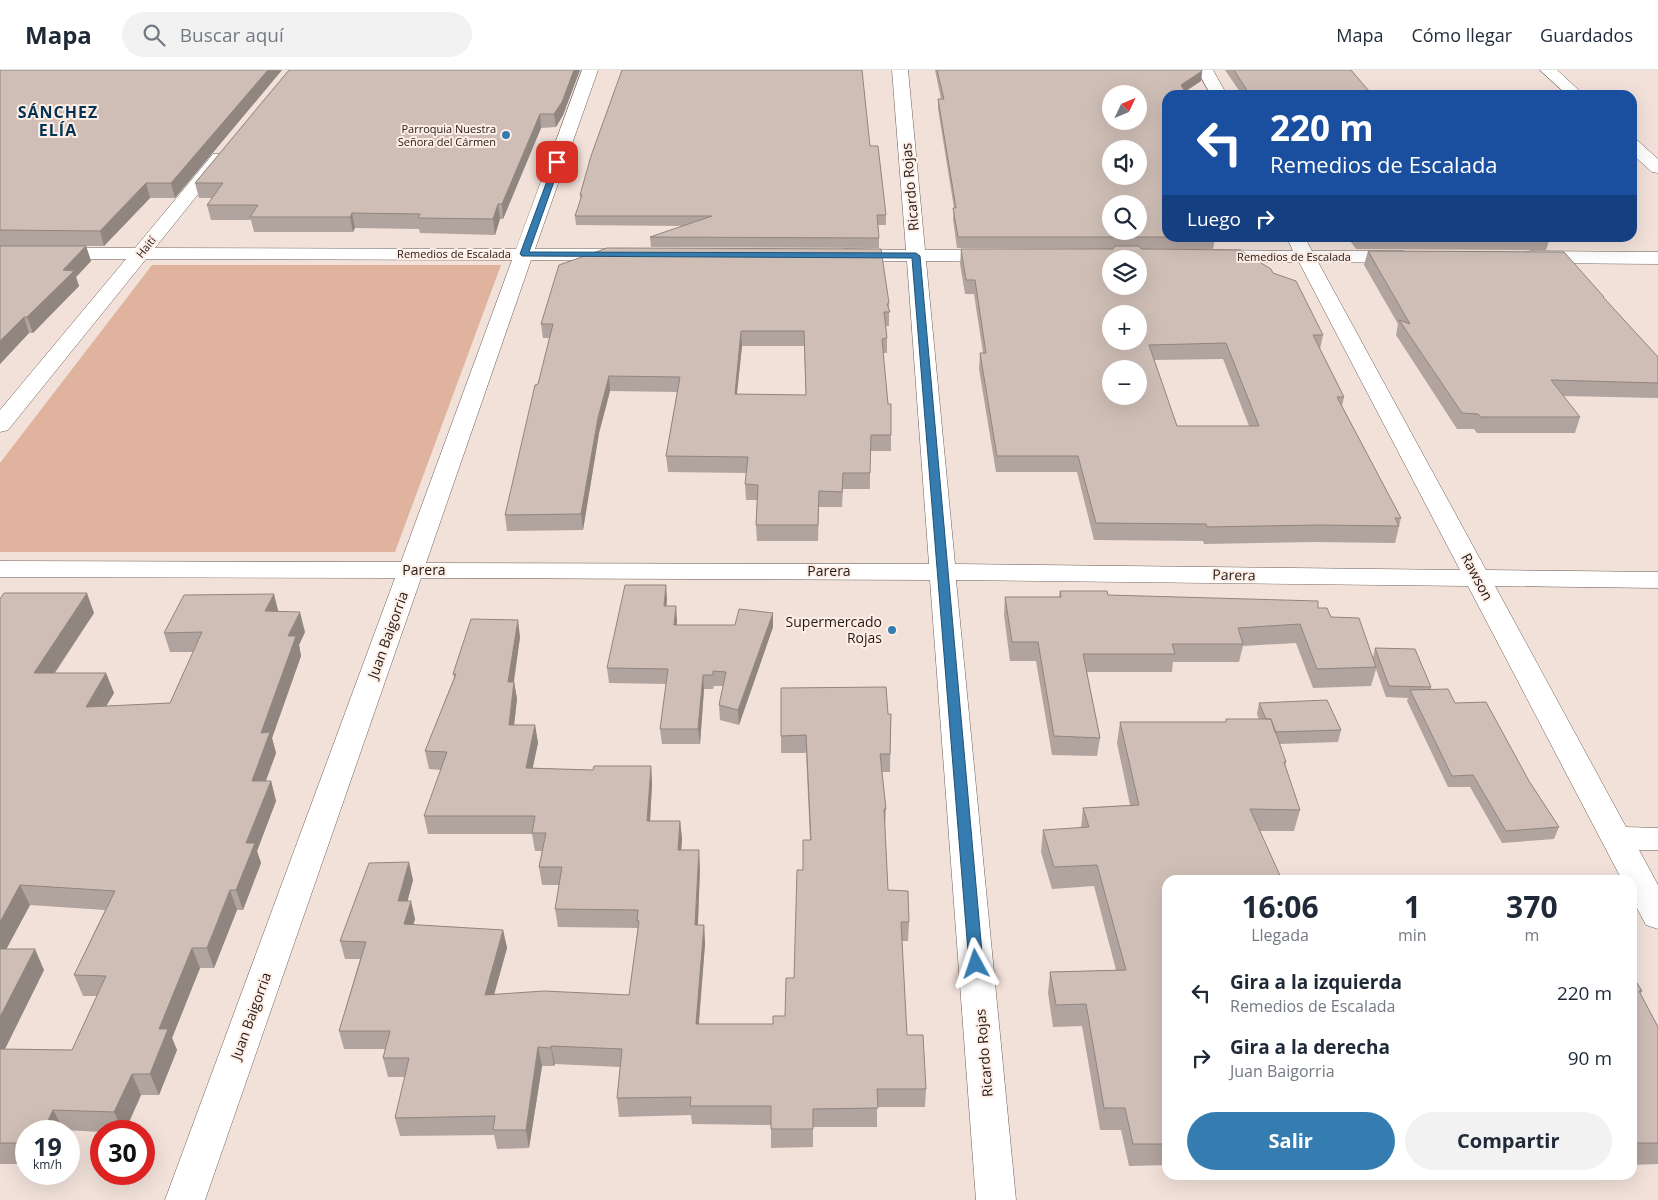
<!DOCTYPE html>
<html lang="es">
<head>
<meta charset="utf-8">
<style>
	body { margin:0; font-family:"Open Sans",sans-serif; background:#f2f2f3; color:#1f2937; height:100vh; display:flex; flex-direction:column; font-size:19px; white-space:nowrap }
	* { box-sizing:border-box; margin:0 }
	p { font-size:16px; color:#747a83 }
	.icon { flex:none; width:28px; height:28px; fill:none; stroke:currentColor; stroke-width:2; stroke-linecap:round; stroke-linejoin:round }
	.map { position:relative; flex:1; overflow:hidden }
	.sheet { position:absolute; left:1162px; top:805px; width:475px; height:305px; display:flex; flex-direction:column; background:#fff; border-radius:15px; box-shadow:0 5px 20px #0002 }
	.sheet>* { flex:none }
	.banner { position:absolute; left:1162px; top:20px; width:475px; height:152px; border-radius:15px; box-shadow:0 5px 20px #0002; background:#1a4fa0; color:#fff; overflow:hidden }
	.needle { width:32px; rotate:46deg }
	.buttons { position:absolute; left:1102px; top:15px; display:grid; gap:10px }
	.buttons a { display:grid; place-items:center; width:45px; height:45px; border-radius:50%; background:#fff; box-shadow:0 5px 20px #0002; font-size:25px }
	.speed { position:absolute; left:15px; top:1050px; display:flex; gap:10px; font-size:25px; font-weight:700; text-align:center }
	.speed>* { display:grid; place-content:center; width:65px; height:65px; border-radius:50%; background:#fff; box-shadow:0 5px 20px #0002; line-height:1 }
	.speed small { font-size:12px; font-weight:400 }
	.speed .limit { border:8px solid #d22; background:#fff; color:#111 }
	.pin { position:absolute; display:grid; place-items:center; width:42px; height:42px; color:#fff; margin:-21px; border-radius:10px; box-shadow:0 2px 8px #0006 }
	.me { position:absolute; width:55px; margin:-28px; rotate:355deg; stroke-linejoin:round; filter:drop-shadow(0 0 4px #0008) }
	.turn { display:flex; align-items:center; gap:18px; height:105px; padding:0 25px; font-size:22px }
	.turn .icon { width:65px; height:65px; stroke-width:2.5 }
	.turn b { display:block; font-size:35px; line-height:42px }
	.then { display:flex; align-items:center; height:48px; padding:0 25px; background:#0003; gap:10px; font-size:19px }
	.eta { display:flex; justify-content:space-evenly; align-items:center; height:85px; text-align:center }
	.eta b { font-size:30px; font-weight:700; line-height:35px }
	.cta { display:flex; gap:10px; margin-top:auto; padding:10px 25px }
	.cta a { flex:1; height:58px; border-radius:30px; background:#357cb0; color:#fff; font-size:20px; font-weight:700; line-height:58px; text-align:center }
	.cta a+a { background:#f2f2f3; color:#1f2937 }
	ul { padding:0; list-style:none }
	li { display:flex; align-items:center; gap:15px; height:65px; padding:0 25px }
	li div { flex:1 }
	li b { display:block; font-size:19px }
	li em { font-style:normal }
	header { display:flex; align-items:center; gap:30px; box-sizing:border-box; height:70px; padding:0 25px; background:#fff; border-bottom:1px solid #e0e1e3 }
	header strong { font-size:24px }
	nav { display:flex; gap:28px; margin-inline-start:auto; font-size:18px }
	.search { width:350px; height:45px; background:#f2f2f3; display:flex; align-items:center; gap:12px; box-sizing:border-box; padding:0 18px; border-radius:28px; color:#747a83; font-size:19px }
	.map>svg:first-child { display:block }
	.green { fill:#dfb39d }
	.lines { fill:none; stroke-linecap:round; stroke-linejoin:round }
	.minor-casing { stroke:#6e5f58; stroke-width:1 }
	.minor { fill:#fff; fill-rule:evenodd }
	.wall { fill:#b1a39d; fill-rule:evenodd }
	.shaded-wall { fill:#90857f }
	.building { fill:#cebeb6; stroke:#90857f; fill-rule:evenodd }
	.route { fill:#357cb0; stroke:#225172 }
	.poi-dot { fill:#357cb0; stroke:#ffeee6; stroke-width:2 }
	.labels { text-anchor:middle; stroke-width:4; stroke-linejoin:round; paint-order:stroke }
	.far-poi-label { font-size:11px; fill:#201a17; stroke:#ffeee6; text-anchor:end }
	.far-street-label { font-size:11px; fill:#201a17; stroke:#ffeee6 }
	.street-label { font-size:14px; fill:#201a17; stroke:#ffeee6 }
	.poi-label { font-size:14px; fill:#201a17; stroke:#ffeee6; text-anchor:end }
	.far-district-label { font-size:16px; font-weight:bold; letter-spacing:1px; fill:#003356; stroke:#ffeee6 }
</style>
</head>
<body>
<header>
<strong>Mapa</strong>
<div class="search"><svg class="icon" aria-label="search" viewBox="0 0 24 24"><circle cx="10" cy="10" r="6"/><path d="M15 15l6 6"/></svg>Buscar aquí</div>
<nav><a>Mapa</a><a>Cómo llegar</a><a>Guardados</a></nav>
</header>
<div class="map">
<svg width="1658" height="1130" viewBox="0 0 1658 1130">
	<rect width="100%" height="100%" fill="#f1e1d9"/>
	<path class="green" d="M152 195H501L395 482H0V393Z"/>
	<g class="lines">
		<defs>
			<path id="minor" d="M582 0H598L535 179H626L633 181 636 185 633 189 626 191 531 190 426 493 929 494 907 191H844L837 189 834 185 837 181 844 179 906 180 892 0H908L925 180H998L1005 182 1008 186 1005 190 998 192 926 191 955 494 1460 500 1299 192H1214L1207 190 1204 186 1207 182 1214 180 1293 181 1289 172 1293 168H1305L1312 181H1403L1410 183 1413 187 1410 191 1403 193 1318 192 1486 500 1658 502V518L1495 516 1626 757 1658 758V780H1639L1658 815V859L1646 855 1632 829V810H1622L1468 516 956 510 1016 1130H976L930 510 421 508 205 1130H165L395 508 0 507V491L401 492 512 190 146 189 8 360 0 362V340L126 189H0V177L135 178 213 84H225L227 88 155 178 516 179Z
				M1197 0H1213L1227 25H1211Z
				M1540 0H1557L1584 25H1567Z
				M1632 70 1638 71 1658 89V103L1652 102 1632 84Z
				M1531 181 1658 182V194L1531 193 1524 191 1521 187 1524 183Z"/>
		</defs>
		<use href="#minor" class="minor-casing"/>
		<use href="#minor" class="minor"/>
	</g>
	<path class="wall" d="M0 0H282L175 128H150L104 176H86L91 191 76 207 79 216 33 263H29L0 294Z
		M289 0H580L563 45 556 57 541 58 503 149H500L495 165 420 163 419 159 355 158 353 162H254L251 150H211L207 135 212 128H199L195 113Z
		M935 0H1202L1201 11 1185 22 1168 168H1215L1213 179H1140L1273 203 1323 265 1320 279 1344 327 1342 336 1401 448 1395 473 1314 472 1204 474 1203 471 1094 470 1077 402H996L979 299 980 283H983L974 224H965L960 194 961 179H1113L957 178 953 149 954 138 938 39V29H941ZM1223 289 1249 356H1177L1154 290Z
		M1225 0H1351L1368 20 1379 25H1242Z
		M870 76 886 145V155H878L879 168V178L651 177 650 167 683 156 576 155 575 146 581 130 580 125Z
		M1348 168H1550L1546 180 1356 179Z
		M1368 181 1604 227V229L1658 287V328L1563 326 1580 347 1575 363H1477L1474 359H1457L1396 265 1398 254 1364 195Z
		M889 233V256H886L887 268V283H883L891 365V381H870V419H843L842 437H819L818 471H757L756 455 757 430H746L745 414 747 403 668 402 666 386 677 322 610 321 599 363 583 460 507 461 505 445 550 268H543L541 254ZM742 276H804L806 325 737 324Z
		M1060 521 1108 525 1318 538 1331 547 1373 588 1375 578 1431 617V619L1455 633 1529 711 1559 757 1554 769 1502 773 1470 717H1448L1407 631 1408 628 1386 627 1376 599 1371 616 1313 618 1296 573 1243 576 1239 592H1173L1172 602H1087L1100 668 1097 686 1052 685 1036 591H1010L1004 545 1005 527H1059Z
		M0 529 94 543 55 603H106L114 623 106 636 170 633 193 582H170L164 563 278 541 305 562 299 575 301 586 272 668 276 683 266 711H271L276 731 257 781 261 793 243 840H237L214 898H200L172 968 177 980 159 1025H141L125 1061H101V1062L64 1060 26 1061V1094H0ZM30 835 105 840 74 905 83 926H97L72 980 5 979 44 900 6 879Z
		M667 529 666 536 677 550V555H735L773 543V557L739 655 720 650 719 635 723 616H714L713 619H704L700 674H662L660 659 666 614 609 613 607 598Z
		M520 567 514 612 517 629 514 655H535L538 673 532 698 593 700 651 696 652 714 650 751H680L682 769 681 780 700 798 698 855H704L705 874 699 954H773L785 946 794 908 803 800 810 770 806 683H781V666L888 644H891L890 702H882L886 739 885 757 888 820 909 852 908 871H902L907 965 926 1019 925 1037H877V1057H813V1077L771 1078V1055L692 1054 691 1045 619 1047 617 1028 620 997 555 994 554 996H542L529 1078 497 1079 494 1065 400 1066 395 1048 405 1007H388L383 988 385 979H344L339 961 360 889H345L340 871 413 810 407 831 415 849 413 855 503 860 507 878 494 924 629 925 638 858 558 857 555 839 559 815H542L539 797 542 781H535L532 764H428L424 746 441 700 429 699 425 681 454 608 453 604Z
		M1259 633 1341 660 1338 672 1279 674 1286 692 1285 696 1300 740 1294 761H1260L1168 810V1095L1129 1096 1121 1060H1100L1082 956 1053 957 1048 923 1050 902 1116 900 1094 816 1052 819 1041 782 1043 760 1081 758 1083 738 1130 735 1117 673 1120 652H1226V649H1259L1257 644Z
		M1632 905 1642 921 1640 924 1658 957V1094L1632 1095Z
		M1199 1105H1243L1242 1107 1200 1108Z"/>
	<path class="shaded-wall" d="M268 0H282L175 128 171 113Z
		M574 0H580L563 45 556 57 554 44Z
		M1202 1 1201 11 1179 25 1181 15Z
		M540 44 541 58 503 149 502 134Z
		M146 113 150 128 104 176 100 161Z
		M498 134 500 149 495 165 493 149Z
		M352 143 355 158 353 162 350 147Z
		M86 176 91 191 76 207 79 216 33 263 27 247 63 200Z
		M24 247 29 263 0 294V271Z
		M741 261 742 276 735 340V324Z
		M609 306 610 321 599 363 583 460 581 444 598 348Z
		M666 515 667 529 665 550 664 536Z
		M87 523 94 543 41 623 34 603Z
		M274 524 279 544 265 541Z
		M676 536 677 550 675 569 674 555Z
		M300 542 305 562 299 575 301 586 272 668 276 683 258 731 252 711 261 663 288 566Z
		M773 543V557L739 655 738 640Z
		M518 550 520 567 511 629 508 612Z
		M106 603 114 623 94 657 86 637Z
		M703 605 704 619 700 674 698 659Z
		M514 612 517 629 512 673 509 655Z
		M535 655 538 673 529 716 526 698Z
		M651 696 652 714 649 769 647 751Z
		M271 711 276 731 257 781 261 793 243 840 236 820 246 773Z
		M680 751 682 769 680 798 678 780Z
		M699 780 700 798 697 874 695 855Z
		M409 792 413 810 403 849 398 831Z
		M20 815 30 835 0 891V852Z
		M230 820 237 840 214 898 207 878Z
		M411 831 415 849 408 873 404 854Z
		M704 855 705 874 697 972 696 954Z
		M503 860 507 878 489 943 485 925Z
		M192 878 200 898 172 968 177 980 159 1025 150 1004 159 959Z
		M35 879 44 900 0 989V947Z
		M551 976 555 994 554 996 551 978Z
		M538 977 542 996 529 1078 526 1060Z
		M132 1004 141 1025 125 1061H123L114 1042Z
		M53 1040 64 1060 63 1061H43Z"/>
	<path class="building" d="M0 0H268L171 113H146L100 161 0 160Z
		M289 0H574L562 32 554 44H540L502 134H498L493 149 418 148 420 144 352 143 350 147H250L258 135H207L223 113H195Z
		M622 0H862L870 76H878L886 145H877L879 168 650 167 712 146H575L582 125H580L591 86Z
		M937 0H1202V1L1181 15 1187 25H1168V167H958L953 138H956L938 29H944ZM1111 24H1139V51H1111ZM1111 79H1139V106H1111ZM1111 134H1139V161H1111Z
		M1234 0H1351L1368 20 1379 25H1250Z
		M0 176H86L63 200 74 201 27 247H24L0 271Z
		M1115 176H1139L1141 179 1240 180 1271 199 1273 203 1296 211 1323 265H1313L1344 327H1337L1401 448H1395L1399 456 1318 455 1207 457 1206 454 1096 453 1078 386H997L980 283H986L975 210H966L961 179H1113ZM1111 189H1139V216H1111ZM1111 244H1139V271H1111ZM1226 273 1259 356H1177L1149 275ZM1111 299H1139V326H1111Z
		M607 178 881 179 889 233 887 234 890 242H884L887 268 882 269 888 334H891V365H871L870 403H843L842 422 819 421 818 455H756L758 415 745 414 748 387 666 386 680 307 609 306 598 348 581 444 505 445 535 315 538 314 553 254H541L559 195ZM741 261H804L806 325 735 324Z
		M1368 181 1564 182 1604 227H1603L1658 287V313L1551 310 1580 347H1481L1478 344 1462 343 1399 250 1410 254Z
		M625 515H666L664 536H676L674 555H735L739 539 773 543 738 640 719 635 726 602 713 601V605H703L698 659H660L668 599 607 598Z
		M1060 521H1107L1108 525 1318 531V538H1327L1331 547 1359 548 1376 597 1317 599 1300 554 1238 558 1243 574H1172L1175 584H1083L1100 668 1054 666 1038 572H1012L1005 527H1061Z
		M4 523H87L34 603H106L86 637 170 633 202 562 164 563 184 525 274 524 265 541 300 542 288 566H296L261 663 270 662 252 711H271L246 773H255L236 820H230L207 878H192L159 959H168L150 1004H132L114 1042 53 1040 43 1061H26V1073H0V979L72 980 106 906 74 905 115 821 20 815 0 852V529Z
		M471 549 518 550 508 612H514L509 655H535L526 698 593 700 594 696H651L647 751H680L678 780H699L695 855H704L696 954H773V946H785L786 908H794L797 800H803V770H811L806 665 781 666V618L886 617 888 644H891L890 684H880L886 739H884L888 820 908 821 909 852H901L907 965H923L926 1019H877L878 1038 813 1039V1059H771V1036H690L691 1027 617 1028 622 979 551 976V978L538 977 526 1060H493L495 1046 395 1048 409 988H383L390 961H339L366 872 340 871 369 793 409 792 398 831H411L404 854 503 860 485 925 544 921 629 925 639 851H637L638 840 555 839 562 797H539L546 763H532L535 746H424L447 682 425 681 456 604H453Z
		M1375 578 1415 579 1431 617 1389 616Z
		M1448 619 1455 633 1486 632 1529 711 1559 757 1506 761 1473 705 1452 706 1410 620Z
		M1327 630 1341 660 1275 662 1271 649H1266L1259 633Z
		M1226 649H1271L1286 692H1284L1300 740 1250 739 1282 810H1168V1074H1133L1125 1038H1104L1086 934 1056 935 1050 902 1126 900 1097 795 1054 797 1043 760 1089 757 1083 738 1139 735 1120 652H1226Z
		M0 879H35L0 947Z
		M1632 905 1642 921H1639L1658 957V1073H1632Z"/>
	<path class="route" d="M557 90 561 92 529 182 916 183 920 186 983 894 981 898 976 900 971 898 969 894 912 188 522 186 520 184 554 92Z"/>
	<g class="poi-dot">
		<circle cx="506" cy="65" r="5"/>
		<circle cx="892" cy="560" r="5"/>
	</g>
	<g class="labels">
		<g class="far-poi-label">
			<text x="496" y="63">Parroquia Nuestra<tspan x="496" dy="13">Señora del Cármen</tspan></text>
		</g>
		<g class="far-street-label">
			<text transform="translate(146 177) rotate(-51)" y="4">Haití</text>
			<text x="454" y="188">Remedios de Escalada</text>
			<text x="1294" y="191">Remedios de Escalada</text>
		</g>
		<g class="street-label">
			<text transform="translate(910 117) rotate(-95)" y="5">Ricardo Rojas</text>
			<text x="424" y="505">Parera</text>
			<text x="829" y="506">Parera</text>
			<text transform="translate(1234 505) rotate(1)" y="5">Parera</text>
			<text transform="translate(1477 507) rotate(62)" y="5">Rawson</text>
			<text transform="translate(388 565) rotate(-70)" y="5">Juan Baigorria</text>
			<text transform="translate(251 946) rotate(-70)" y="5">Juan Baigorria</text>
			<text transform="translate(984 983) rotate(-95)" y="5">Ricardo Rojas</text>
		</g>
		<g class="poi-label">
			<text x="882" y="557">Supermercado<tspan x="882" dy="16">Rojas</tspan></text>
		</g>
		<g class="far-district-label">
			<text x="58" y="48">SÁNCHEZ<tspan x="58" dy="18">ELÍA</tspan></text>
		</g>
	</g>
</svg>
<div class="buttons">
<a><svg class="needle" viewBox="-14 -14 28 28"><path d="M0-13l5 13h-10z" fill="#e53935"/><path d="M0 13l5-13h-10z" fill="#747a83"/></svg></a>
<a><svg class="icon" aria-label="sound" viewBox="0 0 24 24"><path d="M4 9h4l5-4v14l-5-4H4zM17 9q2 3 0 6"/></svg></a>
<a><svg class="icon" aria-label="search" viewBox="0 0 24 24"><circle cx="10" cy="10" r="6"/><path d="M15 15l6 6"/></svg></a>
<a><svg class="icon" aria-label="layers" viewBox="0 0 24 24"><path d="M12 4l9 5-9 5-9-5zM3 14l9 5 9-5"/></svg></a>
<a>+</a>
<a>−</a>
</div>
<div class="speed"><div>19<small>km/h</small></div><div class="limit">30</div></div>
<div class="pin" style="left:557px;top:92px;background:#d93025"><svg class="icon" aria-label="arrive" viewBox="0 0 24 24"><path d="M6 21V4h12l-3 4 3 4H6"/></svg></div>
<svg class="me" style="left:976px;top:894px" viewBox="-20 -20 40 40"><path d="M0-17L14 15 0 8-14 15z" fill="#357cb0" stroke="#fff" stroke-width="4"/></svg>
<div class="banner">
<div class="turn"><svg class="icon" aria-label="left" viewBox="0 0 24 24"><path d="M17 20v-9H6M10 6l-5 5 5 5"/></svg><div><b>220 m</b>Remedios de Escalada</div></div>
<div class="then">Luego<svg class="icon" aria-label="right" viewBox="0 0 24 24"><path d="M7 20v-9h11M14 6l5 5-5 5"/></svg></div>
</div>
<section class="sheet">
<div class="eta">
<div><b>16:06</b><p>Llegada</p></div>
<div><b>1</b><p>min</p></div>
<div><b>370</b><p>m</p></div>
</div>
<ul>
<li><svg class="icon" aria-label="left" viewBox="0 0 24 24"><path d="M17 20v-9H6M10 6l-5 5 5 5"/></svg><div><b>Gira a la izquierda</b><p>Remedios de Escalada</p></div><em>220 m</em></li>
<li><svg class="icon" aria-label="right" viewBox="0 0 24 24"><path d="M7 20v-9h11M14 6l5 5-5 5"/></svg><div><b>Gira a la derecha</b><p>Juan Baigorria</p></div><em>90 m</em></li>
</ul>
<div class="cta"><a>Salir</a><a>Compartir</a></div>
</section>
</div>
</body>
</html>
